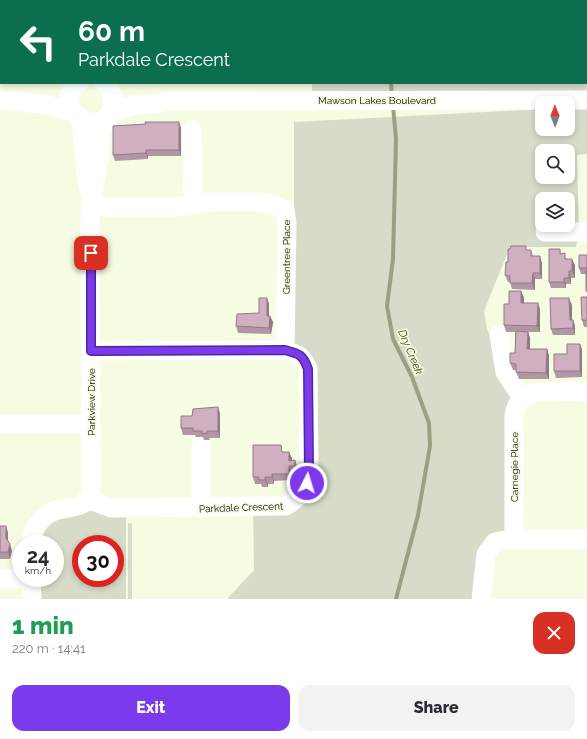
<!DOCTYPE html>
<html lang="en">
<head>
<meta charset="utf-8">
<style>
	body { margin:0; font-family:Raleway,sans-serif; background:#f2f2f3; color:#2b2b33; height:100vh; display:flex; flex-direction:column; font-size:15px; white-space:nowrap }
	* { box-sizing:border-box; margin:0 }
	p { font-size:13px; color:#7c7c81 }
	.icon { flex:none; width:22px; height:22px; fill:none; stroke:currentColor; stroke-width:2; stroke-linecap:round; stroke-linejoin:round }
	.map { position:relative; height:599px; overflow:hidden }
	.panel { display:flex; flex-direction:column; background:#fff; flex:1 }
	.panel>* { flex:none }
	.banner { position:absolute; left:0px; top:0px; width:587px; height:84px; box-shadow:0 2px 6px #0003; background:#0b6e4f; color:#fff; overflow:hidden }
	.needle { width:26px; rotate:359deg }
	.controls { position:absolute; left:535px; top:96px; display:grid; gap:8px }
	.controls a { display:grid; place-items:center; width:40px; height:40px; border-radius:8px; background:#fff; box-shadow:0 2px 6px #0003; font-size:20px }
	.speed { position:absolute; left:12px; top:535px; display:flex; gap:8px; font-size:20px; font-weight:700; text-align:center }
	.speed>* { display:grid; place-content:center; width:52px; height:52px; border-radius:50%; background:#fff; box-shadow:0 2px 6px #0003; line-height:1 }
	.speed small { font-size:10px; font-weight:400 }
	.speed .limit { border:6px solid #d22; background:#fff; color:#111 }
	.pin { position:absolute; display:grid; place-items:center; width:34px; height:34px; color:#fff; margin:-17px; border-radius:8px; box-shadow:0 2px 6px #0006 }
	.me { position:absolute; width:44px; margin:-22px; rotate:5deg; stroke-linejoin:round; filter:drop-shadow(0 0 3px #0008) }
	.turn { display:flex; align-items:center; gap:14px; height:84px; padding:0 12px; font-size:18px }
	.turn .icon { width:52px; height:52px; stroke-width:2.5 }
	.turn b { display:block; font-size:28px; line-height:34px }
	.round { display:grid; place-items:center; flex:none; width:42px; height:42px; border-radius:12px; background:#f2f2f3 }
	.headline { display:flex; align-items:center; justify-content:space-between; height:68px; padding:0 12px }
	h1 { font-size:24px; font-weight:800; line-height:30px; color:#1e9e55 }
	.primary-button { display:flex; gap:8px; margin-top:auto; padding:8px 12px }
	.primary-button a { flex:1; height:46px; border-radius:12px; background:#7c3aed; color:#fff; font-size:16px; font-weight:800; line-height:46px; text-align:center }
	.primary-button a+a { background:#f2f2f3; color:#2b2b33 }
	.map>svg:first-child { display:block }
	.green { fill:#d7dcc9; fill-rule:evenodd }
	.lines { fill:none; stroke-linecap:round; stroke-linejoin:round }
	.stream { stroke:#9aa183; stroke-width:4 }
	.minor { stroke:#fff; stroke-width:19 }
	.wall { fill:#b296a5 }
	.shaded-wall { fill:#917a86 }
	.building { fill:#cfafc0; stroke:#917a86 }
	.route-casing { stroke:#51269a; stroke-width:10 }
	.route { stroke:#7c3aed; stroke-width:7 }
	.labels { text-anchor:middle; stroke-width:3.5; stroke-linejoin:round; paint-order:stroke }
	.street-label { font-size:10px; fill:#0b0d05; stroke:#f5fce2 }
	.water-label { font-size:11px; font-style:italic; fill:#323a05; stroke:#f5fce2 }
</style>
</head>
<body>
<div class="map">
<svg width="587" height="599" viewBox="0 0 587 599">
	<rect width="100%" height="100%" fill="#f5fce2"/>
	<path class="green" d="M311 0H582V1H311Z
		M586 57 587 100 312 93V83H586Z
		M587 107V154L577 155 579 232 576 247H510L484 311 487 329 521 399 509 539 490 546 481 599H227L254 570 253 507 299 498 308 369 294 346V122L542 109V129H568V108ZM542 151H568V177H542ZM542 199H568V225H542Z
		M94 508 126 515V599H40L39 578H55V544H39L44 528 63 516 80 515ZM81 544H115V578H81Z
		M128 523H132V599H128Z"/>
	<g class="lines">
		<path class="stream" d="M378 0V1
			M391 83 392 95
			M393 106 396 139 393 259 387 306 393 339 412 377 429 423 430 446 418 515 396 599"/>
		<path class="minor" d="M254 0 292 1
			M91 1V0
			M79 83C46 108 104 144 113 105 114 96 111 88 104 83
			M0 100 49 105 73 112
			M110 113 134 105 154 104 167 101 587 100
			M80 119C85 142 84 165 89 189
			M192 130 193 205
			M90 207H176L209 202H258L272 204 285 210 287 224 285 350
			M545 232H587
			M499 335 505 372 522 398
			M0 424H91
			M88 499 111 508 286 506C302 496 307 489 309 470L308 369C303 356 298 354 285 350L91 351
			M201 508V445
			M514 539V416C515 409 517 403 522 398 534 387 571 392 587 392
			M31 544C32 527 45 511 62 509 76 506 87 507 91 491L90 207 99 160 100 135 104 119
			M31 578 32 599
			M0 579 31 578
			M481 599 486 554 495 542 509 539H587"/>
	</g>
	<path class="wall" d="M0 0H39V1H1V72H0Z
		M146 124 181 128V156H148V159L115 161 113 155Z
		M560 249 561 254 575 265V278H571V284H566V288H551L549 282Z
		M528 250H531L533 256 542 263V279H535V290L512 289 510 282H508L505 275 508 262Z
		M587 255V293L586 291V274H581L579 268Z
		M521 291 524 298V303L540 309V332H528L530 338V349H547L549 356V379H519L516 372V370H513L510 363 515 353V332H506L504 325 509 304Z
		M587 297V327H584L582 320Z
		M267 298 269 304V316H270L273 322 271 334 238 333 236 326 259 313Z
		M572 305V320H573L575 326V335H553L551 329Z
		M580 344 582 350V377L556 378 554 371 567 354Z
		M220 413V438H209L210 440H204L203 437H196L195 435H183L181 428 192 416Z
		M284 452 292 458V460H295L297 467V472L291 473V480L274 481V484H268V487H262L261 484H255L253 477Z
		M0 526H6L8 533V542L12 551 10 559H0Z"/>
	<path class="shaded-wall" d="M179 122 181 128V156L179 150Z
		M146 150 148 156V159L146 153Z
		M540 256 542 263V279L540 273Z
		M572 259 575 265V278L572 271Z
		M569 271 571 278V284L569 278Z
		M533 273 535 279V290L532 283Z
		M564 278 566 284V288L564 282Z
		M521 291 524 298V309L521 303Z
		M267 298 269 304V322L270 316 273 322 271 334 269 328 267 316Z
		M569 298 572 305V326L570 320Z
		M538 303 540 309V332L537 326Z
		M573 320 575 326V335L573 328Z
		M528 332 530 338V355L527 349Z
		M580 344 582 350V377L580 371Z
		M547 349 549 356V379L546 373Z
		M218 407 220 413V438L218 431Z
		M289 452 292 458V467L289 461Z
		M295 460 297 467V472L295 466Z
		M289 466 291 473V480L289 474Z
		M272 474 274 481V484L272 477Z
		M265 477 268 484V487L265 480Z
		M6 526 8 533V545L6 538Z
		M10 544 12 551 10 559 8 552Z"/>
	<path class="building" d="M0 0H35V1H1V12H0Z
		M0 16H1V60H0Z
		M145 122H179V150H146V153L113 155V126L146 124Z
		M511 246H526V250H531V256H540V273H533L532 283H510V276L505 275 506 262H508V249H510Z
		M549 249H560V254L565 253V259H572V271H569V278H564V282H549Z
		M579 255H587V291H586V268H579Z
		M509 291H521V303H538L537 326 504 325V304H509Z
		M581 297H587V320H582Z
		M259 298H267V316H270L269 328 236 326 237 314 259 313Z
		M550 298H569L570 320H573V328L551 329Z
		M516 331 528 332 527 349H547L546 373 516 372V364L510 363V353H515Z
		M567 344H580V371H554V354H567Z
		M218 407V431H207V433L202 434V431H193V428H181V416H192L193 409Z
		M253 445H281L282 452H289V461L295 460V466H289V474H272V477H265V480H259V477H253Z
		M0 526H6V538L10 544 8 552H0Z"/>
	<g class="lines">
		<defs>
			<path id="route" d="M91 253V351L285 350C300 354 303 355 308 369L309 470 307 483"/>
		</defs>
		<use href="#route" class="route-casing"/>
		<use href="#route" class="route"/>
	</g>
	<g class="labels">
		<g class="street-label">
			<text x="377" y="104">Mawson Lakes Boulevard</text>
			<text transform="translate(286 257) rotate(-90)" y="4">Greentree Place</text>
			<text transform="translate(91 402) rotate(-90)" y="4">Parkview Drive</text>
			<text transform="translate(514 467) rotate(-90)" y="4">Carnegie Place</text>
			<text transform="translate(241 507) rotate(-2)" y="4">Parkdale Crescent</text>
		</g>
		<g class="water-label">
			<text transform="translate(411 352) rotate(67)" y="4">Dry Creek</text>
		</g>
	</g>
</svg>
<div class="controls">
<a><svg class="needle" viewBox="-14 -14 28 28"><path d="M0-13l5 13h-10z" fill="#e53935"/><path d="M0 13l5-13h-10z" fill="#7c7c81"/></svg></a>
<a><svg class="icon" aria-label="search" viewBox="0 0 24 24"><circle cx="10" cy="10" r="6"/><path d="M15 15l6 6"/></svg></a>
<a><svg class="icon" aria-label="layers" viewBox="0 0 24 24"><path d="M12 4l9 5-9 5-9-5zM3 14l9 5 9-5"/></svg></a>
</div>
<div class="speed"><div>24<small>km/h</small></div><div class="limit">30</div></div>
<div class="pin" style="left:91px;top:253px;background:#d93025"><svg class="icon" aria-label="arrive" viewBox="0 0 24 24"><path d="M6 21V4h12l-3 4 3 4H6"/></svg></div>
<svg class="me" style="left:307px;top:483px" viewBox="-20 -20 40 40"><circle r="17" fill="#7c3aed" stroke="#fff" stroke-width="3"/><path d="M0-11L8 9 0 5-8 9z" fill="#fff"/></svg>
<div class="banner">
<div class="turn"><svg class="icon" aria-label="left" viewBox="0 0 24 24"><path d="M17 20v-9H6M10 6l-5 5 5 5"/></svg><div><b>60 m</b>Parkdale Crescent</div></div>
</div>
</div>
<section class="panel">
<div class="headline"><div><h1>1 min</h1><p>220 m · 14:41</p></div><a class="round" style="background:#d93025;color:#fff"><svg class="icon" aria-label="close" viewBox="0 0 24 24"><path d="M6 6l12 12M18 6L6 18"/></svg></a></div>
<div class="primary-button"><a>Exit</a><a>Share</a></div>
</section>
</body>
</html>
